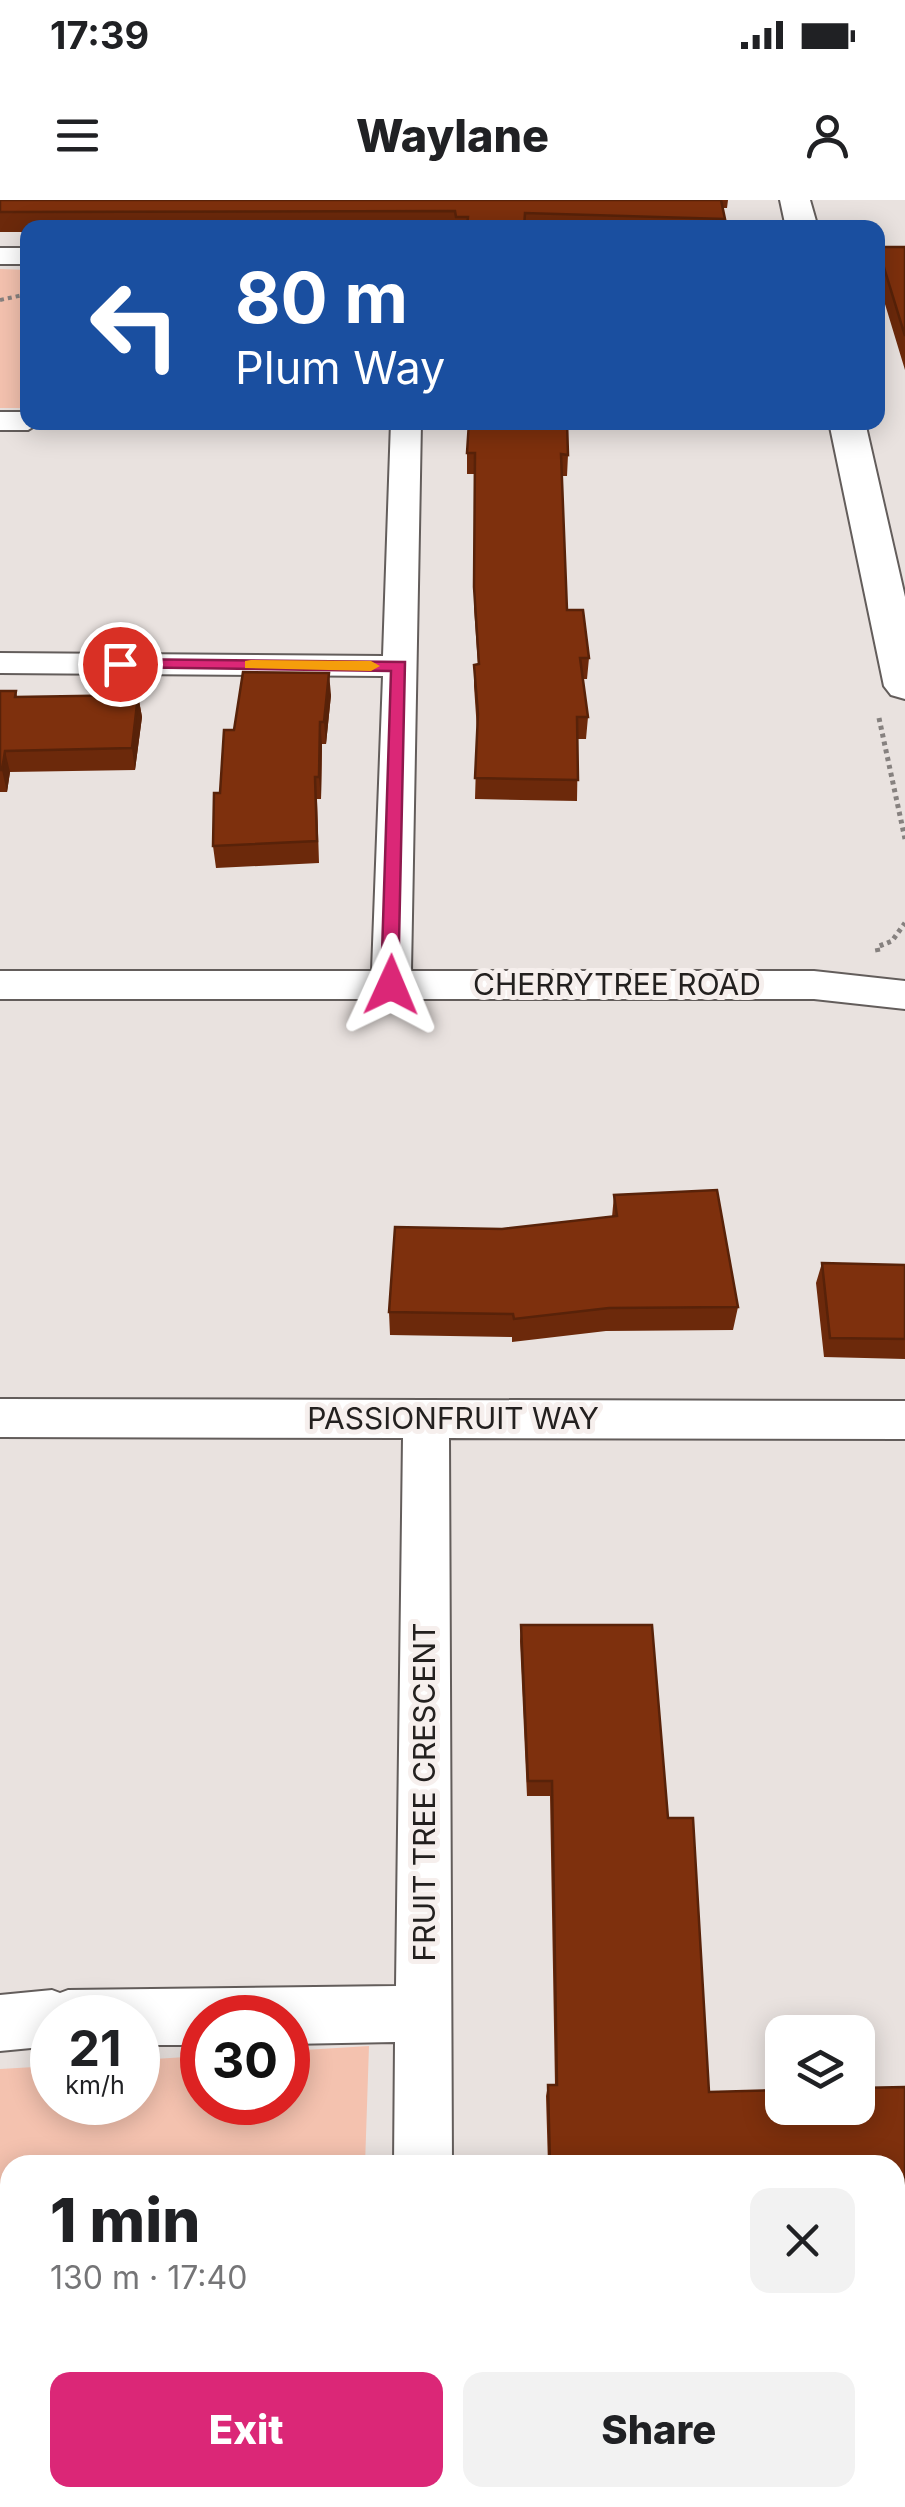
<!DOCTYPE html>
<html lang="en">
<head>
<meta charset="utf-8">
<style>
	body { margin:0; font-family:Inter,sans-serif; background:#f2f2f2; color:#202124; height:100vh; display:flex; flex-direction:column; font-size:38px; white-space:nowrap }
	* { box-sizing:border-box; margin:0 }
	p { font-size:32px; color:#757577 }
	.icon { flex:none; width:55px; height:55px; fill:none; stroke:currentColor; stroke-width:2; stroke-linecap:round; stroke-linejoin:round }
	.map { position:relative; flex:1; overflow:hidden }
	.drawer { position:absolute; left:0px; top:1955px; width:905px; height:352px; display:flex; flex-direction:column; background:#fff; border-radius:30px 30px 0 0; box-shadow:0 5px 25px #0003 }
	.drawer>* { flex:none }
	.banner { position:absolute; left:20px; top:20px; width:865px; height:210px; border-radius:20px; box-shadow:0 5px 25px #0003; background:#1a4fa0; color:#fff; overflow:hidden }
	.buttons { position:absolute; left:765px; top:1815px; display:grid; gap:20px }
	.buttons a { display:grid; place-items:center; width:110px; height:110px; border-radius:20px; background:#fff; box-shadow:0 5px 25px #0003; font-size:50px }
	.speed { position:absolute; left:30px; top:1795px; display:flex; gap:20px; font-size:50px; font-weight:700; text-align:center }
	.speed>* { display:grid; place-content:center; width:130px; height:130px; border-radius:50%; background:#fff; box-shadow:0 5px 25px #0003; line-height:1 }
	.speed small { font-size:25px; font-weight:400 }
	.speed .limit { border:15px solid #d22; background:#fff; color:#111 }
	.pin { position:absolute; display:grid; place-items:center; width:85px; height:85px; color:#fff; margin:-42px; border:5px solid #fff; border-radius:50%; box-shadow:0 2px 10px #0007 }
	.me { position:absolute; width:110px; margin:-55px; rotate:1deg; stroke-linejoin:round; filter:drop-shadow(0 0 8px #0008) }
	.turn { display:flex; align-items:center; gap:35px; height:210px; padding:0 50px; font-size:45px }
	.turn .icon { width:130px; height:130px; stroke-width:2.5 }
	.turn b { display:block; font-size:70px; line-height:85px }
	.round { display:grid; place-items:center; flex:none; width:105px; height:105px; border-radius:20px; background:#f2f2f2 }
	.overview { display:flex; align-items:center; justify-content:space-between; height:170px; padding:0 50px }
	h1 { font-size:60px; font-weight:800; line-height:75px }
	.action { display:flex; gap:20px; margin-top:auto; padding:20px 50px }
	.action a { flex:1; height:115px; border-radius:20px; background:#db2777; color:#fff; font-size:40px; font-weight:800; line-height:115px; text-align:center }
	.action a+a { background:#f2f2f2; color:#202124 }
	.status { display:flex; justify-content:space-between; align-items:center; height:70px; padding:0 50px; background:#fff; direction:ltr }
	.status svg { height:28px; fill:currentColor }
	header { display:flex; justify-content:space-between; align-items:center; height:130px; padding:0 50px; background:#fff; font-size:45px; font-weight:800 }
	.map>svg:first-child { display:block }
	.green { fill:#f4c2af }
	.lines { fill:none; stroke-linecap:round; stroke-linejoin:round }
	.street-casing { stroke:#635d5b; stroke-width:4 }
	.secondary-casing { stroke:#635d5b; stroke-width:4 }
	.path-far2 { stroke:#86817f; stroke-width:4; stroke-dasharray:4 4; stroke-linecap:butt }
	.path-far1 { stroke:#86817f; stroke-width:5; stroke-dasharray:4 4; stroke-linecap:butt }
	.path { stroke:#86817f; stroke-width:8; stroke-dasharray:6 6; stroke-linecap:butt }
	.street { fill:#fff; fill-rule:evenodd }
	.secondary { fill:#fff; fill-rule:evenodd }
	.wall { fill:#6c290b }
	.shaded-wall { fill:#582209 }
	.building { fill:#7e300d; stroke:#582209; stroke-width:2.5 }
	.route { fill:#db2777; stroke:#8e194d; stroke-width:2.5 }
	.slow { fill:#f59e0b }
	.labels { text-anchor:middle; stroke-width:10; stroke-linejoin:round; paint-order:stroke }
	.street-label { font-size:30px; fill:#23201f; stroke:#f6efed }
</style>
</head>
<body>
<div class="status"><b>17:39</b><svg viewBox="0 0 49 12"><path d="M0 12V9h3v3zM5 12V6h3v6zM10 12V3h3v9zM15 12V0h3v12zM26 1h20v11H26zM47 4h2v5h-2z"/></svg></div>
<header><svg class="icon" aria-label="menu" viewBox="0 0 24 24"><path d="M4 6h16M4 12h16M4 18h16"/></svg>Waylane<svg class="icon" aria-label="person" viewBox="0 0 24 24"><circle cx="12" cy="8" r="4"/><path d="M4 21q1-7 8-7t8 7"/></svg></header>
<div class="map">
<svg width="905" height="2307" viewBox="0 0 905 2307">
	<rect width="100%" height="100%" fill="#e9e2df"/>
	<path class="green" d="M0 69 27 70V208H0Z
		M369 1846 365 1965H10V2298H354L353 2307H0V1869L52 1866V1902H138V1860L202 1856V1902H288V1851Z"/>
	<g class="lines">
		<defs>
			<path id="street" d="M0 48H28V64H0Z
				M0 212H28V222H41L28 230H0Z
				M391 222H421L411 771H814L905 781V809L814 799H0V771H372L383 476 0 473V453L383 456Z
				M0 1199 905 1201V1239L449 1238 452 1965H394L395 1842 288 1844V1818H202V1845H138V1818H52V1846L0 1851V1795L52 1790 60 1793 68 1790 396 1786 403 1238 0 1237Z
				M390 2298H454V2307H390Z"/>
			<path id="secondary" d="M780 0H810L818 28H786Z
				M829 222H865L905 397V499L891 495 884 486Z"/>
		</defs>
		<use href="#street" class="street-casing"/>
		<use href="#secondary" class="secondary-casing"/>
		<path class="path-far2" d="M0 100 28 94"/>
		<path class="path-far1" d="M879 518 905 639
			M878 752 877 747 892 741 905 723"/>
		<path class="path" d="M0 2306 364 2299"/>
		<use href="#street" class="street"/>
		<use href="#secondary" class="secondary"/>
	</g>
	<path class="wall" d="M0 0H728L727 8H722L725 19 724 28H28V32H0Z
		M878 47H905V170L878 81Z
		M467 253 568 255 567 276H562L567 410 589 458 587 479H583L588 517 586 539H578L577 601 475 599 477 530 474 486V465H478L474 408 475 274H467Z
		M0 491H16L17 497 138 495 142 517 135 570 10 572 7 592H0Z
		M331 495 326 544H322L321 599H317L319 663 216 668 213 646 220 593Z
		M614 995 738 1107 733 1130 606 1131 512 1142V1137L390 1135 389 1112 502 1029 612 1017Z
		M822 1063 905 1065V1159L824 1157 816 1083Z
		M521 1425 668 1618 709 1892 905 1887V2076H895V1965H548L546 1896 548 1885H555L550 1596H527L520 1441Z"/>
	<path class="shaded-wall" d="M329 473 331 495 326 544 324 522Z
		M138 495 142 517 135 570 132 548Z
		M320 522 322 544 321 599 319 577Z
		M5 551 10 572 7 592 2 570Z"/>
	<path class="building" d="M0 0H721L725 19 525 13 524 28H467L468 17H456L455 11 0 12Z
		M878 47H905V136L878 48Z
		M469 222H567L568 255 561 254 567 410H583L589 458H580L588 517H577L578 580 475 578 478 514 474 465 479 464 474 387 475 253H467Z
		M243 472 329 473 324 522H320L319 577H315L317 641 213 646 214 593H220L224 530H234Z
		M0 491H16L15 497 138 495 132 548 5 551 2 570H0Z
		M717 990 738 1107 609 1108 514 1119 513 1114 389 1112 395 1027 502 1029 617 1016 614 995Z
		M822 1063 905 1065V1139L830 1138Z
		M521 1425H652L668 1618H693L709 1892 782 1890V1908H858V1888L905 1887V2069H895V1965H550L548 1885H557L552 1581H528Z
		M561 2298H731L732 2307H561Z"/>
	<path class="route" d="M120 459 405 462 398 790 391 792 381 785 391 471 114 467 111 464Z"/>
	<path class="slow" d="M251 460 371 461 380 466 371 471 245 468V461Z"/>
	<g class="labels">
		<g class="street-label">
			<text x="617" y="795">CHERRYTREE ROAD</text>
			<text x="453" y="1229">PASSIONFRUIT WAY</text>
			<text transform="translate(425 1592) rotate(-90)" y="10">FRUIT TREE CRESCENT</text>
		</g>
	</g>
</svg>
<div class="buttons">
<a><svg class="icon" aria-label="layers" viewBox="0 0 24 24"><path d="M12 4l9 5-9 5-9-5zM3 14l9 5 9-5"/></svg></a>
</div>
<div class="speed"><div>21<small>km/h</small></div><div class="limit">30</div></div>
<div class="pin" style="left:120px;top:464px;background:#d93025"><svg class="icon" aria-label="arrive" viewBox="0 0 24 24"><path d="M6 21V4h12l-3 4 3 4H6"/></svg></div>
<svg class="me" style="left:391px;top:785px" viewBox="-20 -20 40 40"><path d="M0-17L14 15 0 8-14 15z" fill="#db2777" stroke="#fff" stroke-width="4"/></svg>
<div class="banner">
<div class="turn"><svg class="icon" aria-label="left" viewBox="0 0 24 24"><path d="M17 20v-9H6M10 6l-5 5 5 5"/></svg><div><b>80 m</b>Plum Way</div></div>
</div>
<section class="drawer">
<div class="overview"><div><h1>1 min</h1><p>130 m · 17:40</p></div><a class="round"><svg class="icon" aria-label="close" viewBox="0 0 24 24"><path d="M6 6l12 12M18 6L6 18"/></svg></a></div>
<div class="action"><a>Exit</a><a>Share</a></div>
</section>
</div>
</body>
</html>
